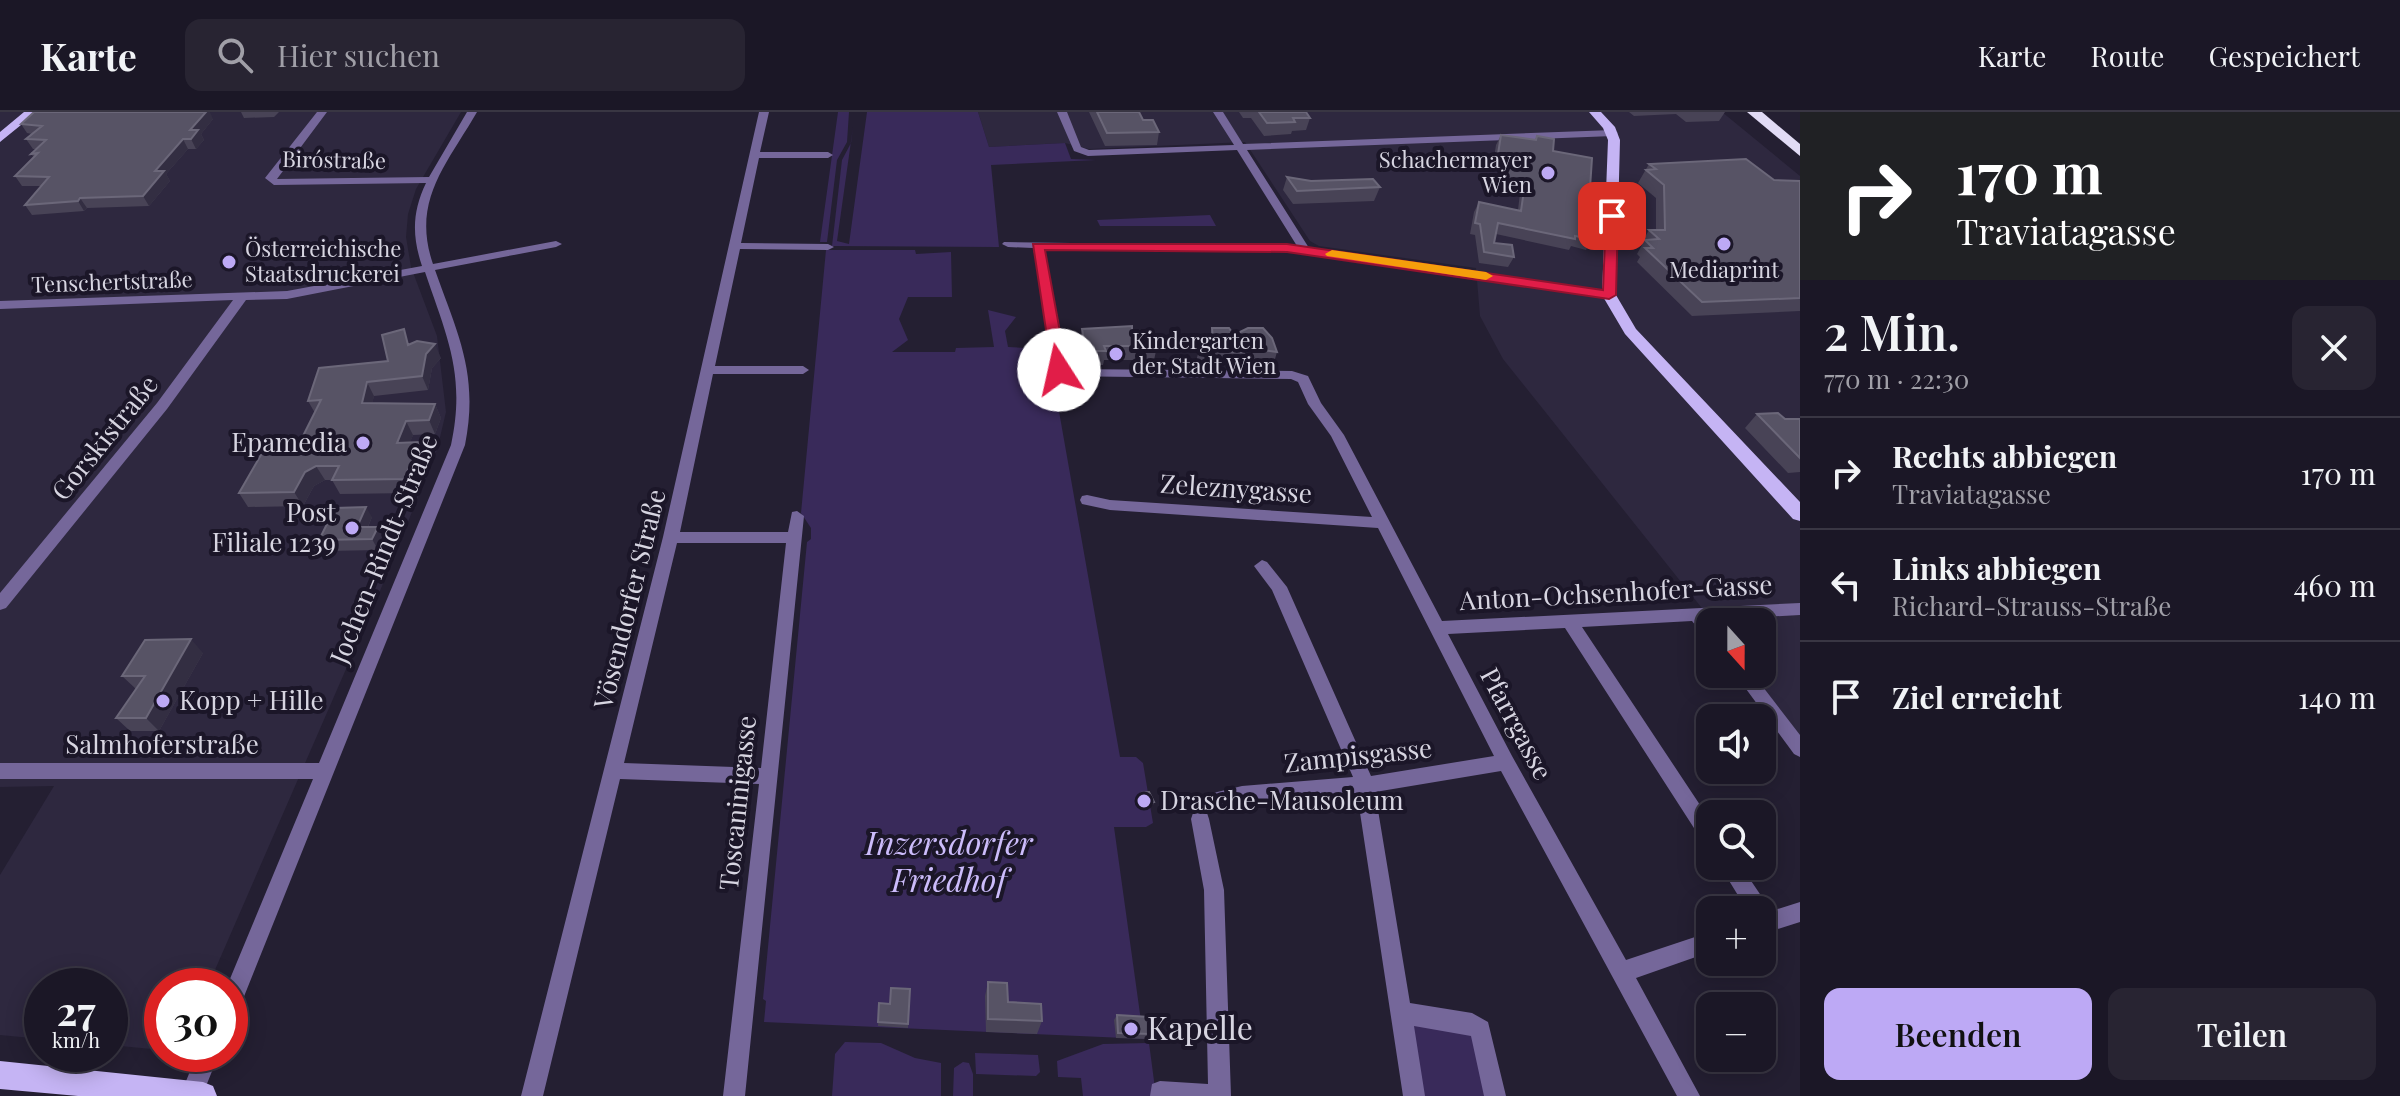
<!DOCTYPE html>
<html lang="de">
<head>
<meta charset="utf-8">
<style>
	body { margin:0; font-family:"Playfair Display",serif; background:#282432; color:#f1f3f6; height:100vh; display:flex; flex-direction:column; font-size:30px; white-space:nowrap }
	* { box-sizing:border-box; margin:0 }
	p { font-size:26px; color:#a09fa7 }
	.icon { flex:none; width:44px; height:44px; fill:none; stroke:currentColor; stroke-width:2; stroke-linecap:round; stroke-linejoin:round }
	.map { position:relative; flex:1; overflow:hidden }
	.details { display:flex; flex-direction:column; background:#1b1726; width:600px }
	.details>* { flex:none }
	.guide { background:#202124; color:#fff; overflow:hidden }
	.needle { width:52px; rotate:159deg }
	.buttons { position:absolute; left:1696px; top:496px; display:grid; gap:16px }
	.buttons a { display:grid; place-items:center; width:80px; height:80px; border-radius:16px; background:#1b1726; box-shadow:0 4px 20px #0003,0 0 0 2px #393643; font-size:40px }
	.speed { position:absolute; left:24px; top:856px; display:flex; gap:16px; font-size:40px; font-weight:700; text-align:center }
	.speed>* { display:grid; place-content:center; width:104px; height:104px; border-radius:50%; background:#1b1726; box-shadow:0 4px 20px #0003,0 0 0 2px #393643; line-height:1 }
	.speed small { font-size:20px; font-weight:400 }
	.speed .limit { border:12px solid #d22; background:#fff; color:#111 }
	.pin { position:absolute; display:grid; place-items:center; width:68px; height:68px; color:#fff; margin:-34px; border-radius:16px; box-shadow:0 4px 12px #0006 }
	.me { position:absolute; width:88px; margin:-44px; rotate:350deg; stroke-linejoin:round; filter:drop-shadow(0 0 6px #0008) }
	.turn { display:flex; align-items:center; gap:28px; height:168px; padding:0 24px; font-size:36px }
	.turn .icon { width:104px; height:104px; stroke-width:2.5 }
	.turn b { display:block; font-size:56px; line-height:68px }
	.round { display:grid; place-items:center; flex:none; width:84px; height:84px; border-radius:16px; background:#282432 }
	.overview { display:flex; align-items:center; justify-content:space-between; height:136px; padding:0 24px }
	h1 { font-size:48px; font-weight:600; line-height:60px }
	.button { display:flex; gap:16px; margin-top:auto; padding:16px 24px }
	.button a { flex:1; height:92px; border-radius:16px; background:#bda9f5; color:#111; font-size:32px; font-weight:600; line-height:92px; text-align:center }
	.button a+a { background:#282432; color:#f1f3f6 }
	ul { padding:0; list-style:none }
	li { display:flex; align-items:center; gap:24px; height:112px; padding:0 24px; border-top:2px solid #393643 }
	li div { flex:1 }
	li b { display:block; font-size:30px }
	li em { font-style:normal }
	header { display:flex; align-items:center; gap:48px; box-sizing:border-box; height:112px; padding:0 40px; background:#1b1726; border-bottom:2px solid #393643 }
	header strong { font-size:38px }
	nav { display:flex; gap:44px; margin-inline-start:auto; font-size:28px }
	.search { width:560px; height:72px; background:#282432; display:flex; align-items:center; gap:20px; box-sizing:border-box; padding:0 28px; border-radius:16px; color:#a09fa7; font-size:30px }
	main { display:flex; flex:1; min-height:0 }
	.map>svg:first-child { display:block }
	.built { fill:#2e283f }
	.green { fill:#392a5a }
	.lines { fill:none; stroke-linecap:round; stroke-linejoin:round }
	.minor { fill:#75679a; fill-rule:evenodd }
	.major { fill:#c5b4f4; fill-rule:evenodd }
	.highway { fill:#e1dbf5; fill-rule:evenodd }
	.wall { fill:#484356 }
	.shaded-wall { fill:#332e42 }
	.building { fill:#575365; stroke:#6b6779; stroke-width:2 }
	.route { fill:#e11d48; stroke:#92132f; stroke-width:2 }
	.slow { fill:#f59e0b }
	.poi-dot { fill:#bda9f5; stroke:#1b1628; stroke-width:3 }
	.labels { text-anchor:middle; stroke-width:8; stroke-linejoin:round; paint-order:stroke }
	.far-street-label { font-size:22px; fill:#d7d5e1; stroke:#1b1628 }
	.far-poi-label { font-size:22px; fill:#d7d5e1; stroke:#1b1628; text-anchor:start }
	.street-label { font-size:26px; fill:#d7d5e1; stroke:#1b1628 }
	.poi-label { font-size:26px; fill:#d7d5e1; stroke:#1b1628; text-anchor:end }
	.near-park-label { font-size:32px; font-style:italic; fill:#ccbcfb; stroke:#1b1628 }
	.near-poi-label { font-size:32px; fill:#d7d5e1; stroke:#1b1628; text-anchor:start }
</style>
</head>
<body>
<header>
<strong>Karte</strong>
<div class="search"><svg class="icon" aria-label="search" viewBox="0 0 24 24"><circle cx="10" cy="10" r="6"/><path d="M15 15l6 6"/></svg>Hier suchen</div>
<nav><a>Karte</a><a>Route</a><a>Gespeichert</a></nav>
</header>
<main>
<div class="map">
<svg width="1800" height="984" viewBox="0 0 1800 984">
	<rect width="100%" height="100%" fill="#241f32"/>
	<path class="built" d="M0 0H461L416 77 408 102 406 125 411 155 437 224 446 300 437 338 380 479 208 874H162V938L110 933V874H42V927L0 923V763L54 674 0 675Z
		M978 0H1722L1800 64V624L1753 562H1762V510H1713L1503 247 1480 204 1476 156 1319 134 1310 129 1245 30 1089 37 1065 31 989 35Z"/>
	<path class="green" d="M838 0H849L847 30 837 48 827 130H820Z
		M867 0H978L989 35 1065 31 1071 47 1096 48 991 53 999 135 832 134 842 48 851 31 853 15 837 129 849 132Z
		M1210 103 1216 114H1100L1097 108Z
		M826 138H915L916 142 951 140 952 185H908L899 207 908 228 892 240H955L956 236 994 235 988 198 1016 205 1005 219 1008 235 1048 237 1120 645H1136L1143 651 1153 711 1146 715H1114L1141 909H1146L1148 927 764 910 766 889 763 887 807 430 811 427V416L801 401Z
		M1412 911 1461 918 1477 927 1489 984H1423Z
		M845 930 881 931 915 946 941 951V984H832L835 942Z
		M1149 931 1156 984H1083L1081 966 1058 965 1057 949 1103 932Z
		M975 941 1038 943 1040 960 1036 964 976 962Z
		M963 950 969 951 973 962V984H953L954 956Z"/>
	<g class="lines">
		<path class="minor" d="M317 0H327L277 67 429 65 467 0H477C447 52 411 89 433 152L556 129 562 132 556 135 435 158C458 223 479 262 465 333L241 892 238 900 230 903V874H227L313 667H0V651H319L451 333C466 263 447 225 425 160L287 187 246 188 167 297 6 496 0 498V481L157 291 233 188 0 197V189L287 179 422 154C412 124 412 100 426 71L274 73 265 66Z
			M759 0H769L760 40H828L833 43 828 46H759L741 131 828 132 834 135 828 138 740 137 715 254H803L809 258 803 262H713L680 420H788L792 400 797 399 804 404 745 984H723L759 672 620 667 543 984H521L663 425ZM677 431H786L761 656 624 651Z
			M1057 0H1067L1081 35 1089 38 1234 33 1213 0H1223L1243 32 1613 18 1618 21 1613 24 1247 38 1309 136 1613 180 1615 183 1609 187 1287 139 1044 136 1068 257 1292 259 1308 264 1321 291 1344 323 1442 509 1800 491V503L1710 508V525L1704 524 1692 509 1582 515 1710 708V733L1703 730 1565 516 1448 522 1512 644 1626 848 1710 820V840L1636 866 1700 984H1677L1501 659 1375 680 1410 891 1472 901 1488 910 1506 984H1484L1471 924 1414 914 1425 984H1403L1357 681 1242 690 1216 696 1209 694 1207 688 1209 682 1242 674 1353 665 1272 478 1254 454 1262 448 1267 450 1287 475 1371 664 1494 644 1378 416 1110 398 1082 392 1080 388 1082 384 1087 383 1110 388 1372 405 1331 324 1308 292 1298 270 1291 267 1057 264 1033 136 1008 135 1002 132 1004 130 1297 134 1237 38 1088 44 1074 39Z
			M1735 562H1753L1800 623V645L1794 642Z
			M1200 698 1207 701 1209 707 1224 778 1231 984H1150L1152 972 1160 969 1208 972 1204 778 1191 707 1193 701Z
			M1720 754H1741L1766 791 1768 800 1800 790V810L1762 822V798H1747Z
			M197 942H219L202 984H180Z"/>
		<path class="major" d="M24 0H37L0 30V20Z
			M1589 0H1601L1615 15 1620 28 1616 183 1636 217 1800 390V409L1793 407 1625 222 1602 183 1608 28 1603 16Z
			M0 949 203 970 213 974 217 984H78L0 977Z"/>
		<path class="highway" d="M1747 0H1762L1800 32V44Z"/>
	</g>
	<path class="wall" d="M241 0H279L274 5 244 6Z
		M1089 0H1139L1143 8 1159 20 1157 33 1105 34Z
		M1239 0H1306L1310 6 1306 18 1292 19 1291 22 1264 24 1251 6H1243Z
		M1629 0H1725L1719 9 1686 10 1676 2 1634 4Z
		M213 7 201 22 204 28 196 37H188L166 62 170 69 149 94 87 96 84 99 32 103 25 93 41 74H22L15 64 34 45 31 42 36 37H33L26 27 32 22 27 21 21 12Z
		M1501 23 1535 28 1537 24 1553 39 1589 91 1592 127 1586 138 1571 134 1569 138 1496 122 1494 131 1514 145 1508 155 1479 151 1475 123 1470 122 1474 100 1479 90 1518 98 1520 81 1497 77 1502 54 1493 52 1496 33Z
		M1649 52 1774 68 1800 69V199L1692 204 1637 150 1640 145 1637 142 1642 133 1641 132 1649 118H1656V86L1638 71Z
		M1287 65 1311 69 1380 75 1374 89 1293 92 1283 78Z
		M1212 216 1234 223 1277 240 1273 254 1250 251 1246 254 1195 252 1199 239 1208 232Z
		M1082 217 1132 218 1156 239 1153 253H1134L1133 248H1104L1103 253H1084L1080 231Z
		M410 232 441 246 432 256 428 278 374 284 372 291 435 292 441 306 435 322 413 323 410 330H420L427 344 411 381 340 382 332 368H325L314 374 303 394 248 395 239 381 301 328 315 301 308 289 388 249Z
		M1757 302 1785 307H1800V360L1788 361 1745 316Z
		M372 405 368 415 384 425 378 438 326 439 319 428Z
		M203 541 159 619H130L116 606 136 577 122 564Z
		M1141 681 1154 690 1153 693 1142 695 1138 690Z
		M988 870 1008 890 1042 909 1037 922 986 920 985 884Z
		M910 877 908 916 878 914 879 891 890 892Z
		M1117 903 1151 922 1148 927 1116 926 1114 908Z"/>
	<path class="shaded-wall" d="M206 0H210L213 7 201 22 204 28 196 37 191 27 190 18Z
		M183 27 188 37 166 62 170 69 149 94 143 84 155 59Z
		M80 86 87 96 84 99 78 89Z
		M435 232 441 246 432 256 428 278 422 264 426 242Z
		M1254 237 1250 251 1246 254 1250 240Z
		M367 270 374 284 369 305 362 291Z
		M435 292 441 306 435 322 429 308Z
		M406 309 413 323 405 345 397 331Z
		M420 330 427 344 411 381 404 367Z
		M316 354 325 368 314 374 303 394 294 380 305 360Z
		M366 395 372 405 363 426 357 415Z
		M378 415 384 425 378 438 372 427Z
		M191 527 203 541 159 619 146 606Z"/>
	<path class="building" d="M34 0H206L190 18H198L191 27H183L155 59H164L143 84 80 86 78 89 25 93 49 65 15 64 38 41 31 42 46 28 26 27 42 14 21 12Z
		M1097 0H1139L1143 8H1153L1159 20 1107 21Z
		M1259 0H1306L1310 6H1293L1295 10 1267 11Z
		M1501 23 1536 28 1537 24 1554 27 1553 39 1592 46 1589 91 1596 92 1592 127 1575 124V127L1498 111 1494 131 1512 133 1514 145 1484 140 1480 112 1475 111 1479 90 1521 99 1525 71 1502 67 1506 44 1498 42Z
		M1746 47 1774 68 1800 69V186L1702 190 1645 136H1653L1645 128 1659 127 1649 118H1665L1664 73 1646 58 1656 57 1649 52Z
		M1287 65 1311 69 1373 67 1380 75 1297 79Z
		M1132 214V218H1151L1156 239H1137L1136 234H1104L1106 239H1086L1082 217Z
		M1212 216H1229L1234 223 1248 216H1263L1272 226 1277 240 1254 237 1250 240 1199 239 1213 229Z
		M404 217 408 233 417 229 435 232 426 242 422 264 367 270 362 291 435 292 429 308 406 309 397 331 420 330 404 367 332 368 339 354H316L305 360 294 380 239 381 269 329 301 328 321 288 308 289 319 256 388 249 382 223Z
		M1778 301 1785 307H1800V346L1757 302Z
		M366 395 357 415H378L372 427 319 428 335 396Z
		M191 527 146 606H116L145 564H122L145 528Z
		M1149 680 1154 690 1143 692 1139 687 1141 681Z
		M988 870 1007 871 1008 890 1041 892 1042 909 988 907Z
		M891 876 910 877 908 912 878 910 879 891 890 892Z
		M1117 903 1149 905 1151 922 1118 921Z"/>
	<path class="route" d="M1612 100 1618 104 1616 183 1609 187 1287 140 1045 138 1067 258 1059 263 1052 258 1033 132H1287L1603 178 1606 104Z"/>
	<path class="slow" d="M1332 138 1486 160 1493 164 1486 168 1327 144 1325 142Z"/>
	<g class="poi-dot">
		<circle cx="1548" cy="61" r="8"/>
		<circle cx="1724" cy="132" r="8"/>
		<circle cx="229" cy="150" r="8"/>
		<circle cx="1116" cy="242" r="8"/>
		<circle cx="363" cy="331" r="8"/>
		<circle cx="352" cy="416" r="8"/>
		<circle cx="163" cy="589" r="8"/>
		<circle cx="1144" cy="689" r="8"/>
		<circle cx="1131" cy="917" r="8"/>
	</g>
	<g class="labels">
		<g class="far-street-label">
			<text transform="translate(334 48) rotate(1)" y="8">Biróstraße</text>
			<text transform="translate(112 170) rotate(-2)" y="8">Tenschertstraße</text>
		</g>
		<g class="far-poi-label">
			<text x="1532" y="56" text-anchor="end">Schachermayer<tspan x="1532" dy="25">Wien</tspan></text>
			<text x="245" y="145">Österreichische<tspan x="245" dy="25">Staatsdruckerei</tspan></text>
			<text x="1724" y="166" text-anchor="middle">Mediaprint</text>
			<text x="1132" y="237">Kindergarten<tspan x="1132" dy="25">der Stadt Wien</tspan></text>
		</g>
		<g class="street-label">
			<text transform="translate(105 326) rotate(-51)" y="9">Gorskistraße</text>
			<text transform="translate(1236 377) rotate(4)" y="9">Zeleznygasse</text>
			<text transform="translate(384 437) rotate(-68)" y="9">Jochen-Rindt-Straße</text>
			<text transform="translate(1616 481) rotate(-3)" y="9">Anton-Ochsenhofer-Gasse</text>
			<text transform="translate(630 487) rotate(-76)" y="9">Vösendorfer Straße</text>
			<text transform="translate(1516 612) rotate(62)" y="9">Pfarrgasse</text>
			<text x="162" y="642">Salmhoferstraße</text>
			<text transform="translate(1358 644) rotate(-6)" y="9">Zampisgasse</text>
			<text transform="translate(738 691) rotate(-84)" y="9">Toscaninigasse</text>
		</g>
		<g class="poi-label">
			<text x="347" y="340">Epamedia</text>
			<text x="336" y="410">Post<tspan x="336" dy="30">Filiale 1239</tspan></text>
			<text x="179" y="598" text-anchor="start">Kopp + Hille</text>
			<text x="1160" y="698" text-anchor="start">Drasche-Mausoleum</text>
		</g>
		<g class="near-park-label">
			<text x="949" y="743">Inzersdorfer<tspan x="949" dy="37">Friedhof</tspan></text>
		</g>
		<g class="near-poi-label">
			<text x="1147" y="928">Kapelle</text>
		</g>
	</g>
</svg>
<div class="buttons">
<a><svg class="needle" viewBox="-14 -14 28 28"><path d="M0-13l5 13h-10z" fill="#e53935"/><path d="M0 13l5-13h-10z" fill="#a09fa7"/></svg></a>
<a><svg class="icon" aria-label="sound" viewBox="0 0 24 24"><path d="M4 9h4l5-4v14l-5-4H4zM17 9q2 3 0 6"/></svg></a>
<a><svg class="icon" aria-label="search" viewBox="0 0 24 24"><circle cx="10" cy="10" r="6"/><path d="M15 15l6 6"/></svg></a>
<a>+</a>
<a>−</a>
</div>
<div class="speed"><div>27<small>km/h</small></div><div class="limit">30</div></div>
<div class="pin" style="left:1612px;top:104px;background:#d93025"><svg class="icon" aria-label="arrive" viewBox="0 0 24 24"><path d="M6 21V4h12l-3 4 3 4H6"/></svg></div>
<svg class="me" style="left:1059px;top:258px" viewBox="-20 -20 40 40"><circle r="19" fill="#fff"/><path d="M0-13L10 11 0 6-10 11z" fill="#e11d48"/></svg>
</div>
<section class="details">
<div class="guide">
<div class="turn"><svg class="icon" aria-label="right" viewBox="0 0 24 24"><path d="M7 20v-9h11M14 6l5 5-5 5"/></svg><div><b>170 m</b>Traviatagasse</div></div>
</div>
<div class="overview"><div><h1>2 Min.</h1><p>770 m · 22:30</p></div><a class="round"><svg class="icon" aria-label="close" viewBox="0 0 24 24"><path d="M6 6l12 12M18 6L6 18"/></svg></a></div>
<ul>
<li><svg class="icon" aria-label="right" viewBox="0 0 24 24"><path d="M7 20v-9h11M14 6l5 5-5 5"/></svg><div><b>Rechts abbiegen</b><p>Traviatagasse</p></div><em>170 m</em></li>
<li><svg class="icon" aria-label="left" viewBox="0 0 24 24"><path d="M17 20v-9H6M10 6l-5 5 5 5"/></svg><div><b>Links abbiegen</b><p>Richard-Strauss-Straße</p></div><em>460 m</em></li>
<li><svg class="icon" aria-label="arrive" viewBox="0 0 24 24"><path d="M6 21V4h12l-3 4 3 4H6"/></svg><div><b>Ziel erreicht</b></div><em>140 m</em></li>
</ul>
<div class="button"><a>Beenden</a><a>Teilen</a></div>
</section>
</main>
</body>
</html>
